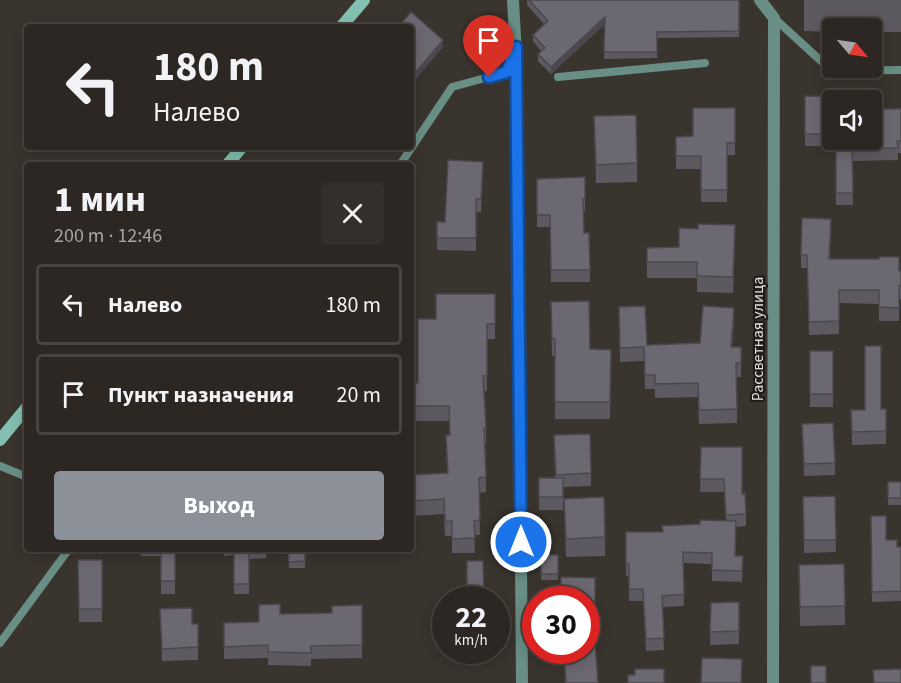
<!DOCTYPE html>
<html lang="ru">
<head>
<meta charset="utf-8">
<style>
	body { margin:0; font-family:"Source Sans 3",sans-serif; background:#342f2a; color:#f1f3f6; height:100vh; display:flex; flex-direction:column; font-size:22px; white-space:nowrap }
	* { box-sizing:border-box; margin:0 }
	p { font-size:20px; color:#a6a5a5 }
	.icon { flex:none; width:33px; height:33px; fill:none; stroke:currentColor; stroke-width:2; stroke-linecap:round; stroke-linejoin:round }
	.map { position:relative; flex:1; overflow:hidden }
	.panel { position:absolute; left:24px; top:162px; width:390px; height:390px; display:flex; flex-direction:column; background:#2c2722; border-radius:6px; box-shadow:0 3px 15px #0003,0 0 0 2px #484440 }
	.panel>* { flex:none }
	.top-card { position:absolute; left:24px; top:24px; width:390px; height:126px; border-radius:6px; box-shadow:0 3px 15px #0003,0 0 0 2px #484440; background:#2c2722; color:#f1f3f6; overflow:hidden }
	.needle { width:39px; rotate:119deg }
	.fabs { position:absolute; left:822px; top:18px; display:grid; gap:12px }
	.fabs a { display:grid; place-items:center; width:60px; height:60px; border-radius:6px; background:#2c2722; box-shadow:0 3px 15px #0003,0 0 0 2px #484440; font-size:30px }
	.speed { position:absolute; left:432px; top:586px; display:flex; gap:12px; font-size:30px; font-weight:700; text-align:center }
	.speed>* { display:grid; place-content:center; width:78px; height:78px; border-radius:50%; background:#2c2722; box-shadow:0 3px 15px #0003,0 0 0 2px #484440; line-height:1 }
	.speed small { font-size:15px; font-weight:400 }
	.speed .limit { border:9px solid #d22; background:#fff; color:#111 }
	.pin { position:absolute; display:grid; place-items:center; width:51px; height:51px; color:#fff; margin:-62px -26px; border-radius:50% 50% 50% 0; rotate:-45deg; box-shadow:0 0 6px #0007 }
	.pin .icon { rotate:45deg }
	.me { position:absolute; width:66px; margin:-33px; rotate:0deg; stroke-linejoin:round; filter:drop-shadow(0 0 4px #0008) }
	.turn { display:flex; align-items:center; gap:21px; height:126px; padding:0 30px; font-size:27px }
	.turn .icon { width:78px; height:78px; stroke-width:2.5 }
	.turn b { display:block; font-size:42px; line-height:51px }
	.round { display:grid; place-items:center; flex:none; width:63px; height:63px; border-radius:6px; background:#342f2a }
	.summary { display:flex; align-items:center; justify-content:space-between; height:102px; padding:0 30px }
	h1 { font-size:36px; font-weight:700; line-height:45px }
	.action { display:flex; gap:12px; margin-top:auto; padding:12px 30px }
	.action a { flex:1; height:69px; border-radius:6px; background:#8c9099; color:#fff; font-size:24px; font-weight:700; line-height:69px; text-align:center }
	ul { padding:0; list-style:none }
	li { display:flex; align-items:center; gap:18px; height:81px; margin:0 12px 9px; padding:0 18px; border:3px solid #484440; border-radius:6px }
	li div { flex:1 }
	li b { display:block; font-size:22px }
	li em { font-style:normal }
	.map>svg:first-child { display:block }
	.lines { fill:none; stroke-linecap:round; stroke-linejoin:round }
	.service { stroke:#698e85; stroke-width:8 }
	.minor { stroke:#698e85; stroke-width:12 }
	.secondary { stroke:#83c0b2; stroke-width:12 }
	.wall { fill:#5c5961 }
	.shaded-wall { fill:#4b494f }
	.building { fill:#6b6871; stroke:#4b494f; stroke-width:1.5 }
	.route-casing { stroke:#114b97; stroke-width:15 }
	.route { stroke:#1a73e8; stroke-width:10 }
	.labels { text-anchor:middle; stroke-width:4.5; stroke-linejoin:round; paint-order:stroke }
	.street-label { font-size:16px; fill:#e2deda; stroke:#1f1c19 }
</style>
</head>
<body>
<div class="map">
<svg width="901" height="683" viewBox="0 0 901 683">
	<rect width="100%" height="100%" fill="#3a342e"/>
	<g class="lines">
		<path class="service" d="M774 18 832 71 901 70
			M558 77 705 63
			M400 165 452 87 507 72 514 53
			M0 466 27 477
			M0 643 69 549"/>
		<path class="minor" d="M513 0 517 74 522 683
			M760 0 774 18 773 683"/>
		<path class="secondary" d="M341 27 364 0
			M227 165 242 147
			M0 440 27 407"/>
	</g>
	<path class="wall" d="M527 0H739V37L657 38V58L604 59 605 24 551 74 538 61V54L541 51 533 41V35L544 24 527 5Z
		M804 0H901V32H872V28H832V32L804 31Z
		M805 96 832 100V140H872L901 109V153H898V160L852 161 853 205H836V146H805Z
		M735 108V155H727V202H701V169H676V137L693 136Z
		M594 116 637 163V182L596 183Z
		M483 175 481 212H476V251L437 250V222H445Z
		M585 177V211L583 212 584 233H589L590 282H551L550 227H537V179Z
		M831 219 830 259 901 271V299H899V321H879V304L839 303V334L809 335 807 268H801V255Z
		M735 241 733 293 697 292V278H647V248L679 247Z
		M495 294V339H487V391H484L486 428V443H485L486 492 479 493 480 535H474L475 553H452V536H445L444 514 411 516V475L447 473 446 435H449V421H411V383H418L436 319Z
		M551 302 590 349 611 350 610 419H555V356H552Z
		M619 307 647 345 700 343 734 322 732 347H741V377H737V423L699 424 698 397 655 398V389H645L644 361 620 362Z
		M810 351H833V407H810Z
		M886 409V444L852 445 851 410Z
		M802 424 835 463V475L804 476Z
		M554 435 591 473V486L563 487V510H539V478H555Z
		M701 447 742 494 746 514V526L736 527V556H743L742 582 712 581V564L683 563 684 606 662 607 664 650 646 651 643 601H629V576H626V532H662L700 524 726 521 724 492H700Z
		M888 482H901V505H888Z
		M835 496 836 552 804 553 803 497Z
		M564 499 605 537V556L566 557Z
		M871 516 886 540 897 547H901V601L872 602Z
		M141 549H174V551H175V594H161V556H141Z
		M224 549H267L266 558 249 559V594H234V555L224 556Z
		M288 549H305V568H289Z
		M367 549H381V550L367 551Z
		M541 555H558V580H541Z
		M78 560H102V622H79Z
		M467 561H483L484 600H467Z
		M844 564 845 625 800 626 799 565Z
		M595 578V625H586V600Z
		M739 602V644L710 645 711 603Z
		M362 605V658L311 659V666L268 665V658L224 659V623L259 622 280 614 332 613Z
		M160 609 192 624H198V660L162 661Z
		M564 651 598 683H565Z"/>
	<path class="shaded-wall" d="M605 17V24L551 74V67Z
		M443 40V47L411 85V78Z
		M734 308V322L731 361V347Z"/>
	<path class="building" d="M529 0H739V31L657 32V52H604L605 17 551 67 538 54 545 48 533 35 548 21Z
		M411 12 443 40 411 78V27H398Z
		M805 96 840 97 839 100H832V134H805Z
		M693 108H735V143H727V190H701V156H676V137L693 136Z
		M872 109H901V141H897L898 148 852 149 853 193H836V140H872Z
		M636 115 637 163 596 165 594 116Z
		M448 160 483 162 481 199H476V238H437V222H445Z
		M585 177V199H583L584 233H589L590 270H551L550 215H537V179Z
		M802 218 831 219 829 259H879V257H899V271H901V286H899V308L879 307V290H839V321L809 322 807 255H801Z
		M698 224 735 225 733 277 697 276V262H647V248L679 247V228L698 229Z
		M436 294H495V324H487V376H483L486 428H484L486 477 479 478 480 520 474 521 475 538 452 539V521H445L444 499 411 501V475L448 473 446 435H450L449 406H411V383H418V319H436Z
		M589 301 590 349 611 350 610 402H555V339H552L551 302Z
		M645 306 647 345 700 343 703 306 734 308 731 347H741V363H736L737 409 699 410 698 383 655 384V375H645L644 347 620 348 619 307Z
		M865 346H881V409H886V431L852 432 851 410H865Z
		M810 351H833V394H810Z
		M833 423 835 463 804 464 802 424Z
		M590 434 591 473 556 475 554 435Z
		M701 447H742V494L745 493 746 514 726 515 724 479H700Z
		M539 478H563V497H539Z
		M888 482H901V498H888Z
		M835 496 836 540H804L803 497Z
		M604 497 605 537 566 539 564 499Z
		M871 516H886V540H897V547H901V591L872 592Z
		M700 520 736 521 735 556H743L742 571 712 570V553L683 552 684 594 662 596 664 638 646 639 643 589H629V564H626V532H663L662 526 700 524Z
		M234 549H249V584H234Z
		M288 549H305V561L289 562Z
		M175 551V581H161V552Z
		M541 555H558V574H541Z
		M78 560H102V609H79Z
		M467 561H483L484 593H467Z
		M844 564 845 606 800 607 799 565Z
		M561 577 595 578V612H586V600H561Z
		M739 602V631L710 632 711 603Z
		M280 604V614L332 613V606L362 605V645L311 646V653L268 652V645L224 647V623L259 622V605Z
		M192 608V624H198V647L162 649 160 609Z
		M595 642 598 683H566L564 651H586V643Z
		M702 658 742 659 741 683H701Z
		M811 666H826V683H811Z
		M635 669H664V683H628V675H635Z
		M901 669V683H874L873 670Z"/>
	<g class="lines">
		<defs>
			<path id="route" d="M489 77 507 72 516 47 521 542"/>
		</defs>
		<use href="#route" class="route-casing"/>
		<use href="#route" class="route"/>
	</g>
	<g class="labels">
		<g class="street-label">
			<text transform="translate(757 339) rotate(-90)" y="6">Рассветная улица</text>
		</g>
	</g>
</svg>
<div class="fabs">
<a><svg class="needle" viewBox="-14 -14 28 28"><path d="M0-13l5 13h-10z" fill="#e53935"/><path d="M0 13l5-13h-10z" fill="#a6a5a5"/></svg></a>
<a><svg class="icon" aria-label="sound" viewBox="0 0 24 24"><path d="M4 9h4l5-4v14l-5-4H4zM17 9q2 3 0 6"/></svg></a>
</div>
<div class="speed"><div>22<small>km/h</small></div><div class="limit">30</div></div>
<div class="pin" style="left:489px;top:77px;background:#d93025"><svg class="icon" aria-label="arrive" viewBox="0 0 24 24"><path d="M6 21V4h12l-3 4 3 4H6"/></svg></div>
<svg class="me" style="left:521px;top:542px" viewBox="-20 -20 40 40"><circle r="17" fill="#1a73e8" stroke="#fff" stroke-width="3"/><path d="M0-11L8 9 0 5-8 9z" fill="#fff"/></svg>
<div class="top-card">
<div class="turn"><svg class="icon" aria-label="left" viewBox="0 0 24 24"><path d="M17 20v-9H6M10 6l-5 5 5 5"/></svg><div><b>180 m</b>Налево</div></div>
</div>
<section class="panel">
<div class="summary"><div><h1>1 мин</h1><p>200 m · 12:46</p></div><a class="round"><svg class="icon" aria-label="close" viewBox="0 0 24 24"><path d="M6 6l12 12M18 6L6 18"/></svg></a></div>
<ul>
<li><svg class="icon" aria-label="left" viewBox="0 0 24 24"><path d="M17 20v-9H6M10 6l-5 5 5 5"/></svg><div><b>Налево</b></div><em>180 m</em></li>
<li><svg class="icon" aria-label="arrive" viewBox="0 0 24 24"><path d="M6 21V4h12l-3 4 3 4H6"/></svg><div><b>Пункт назначения</b></div><em>20 m</em></li>
</ul>
<div class="action"><a>Выход</a></div>
</section>
</div>
</body>
</html>
